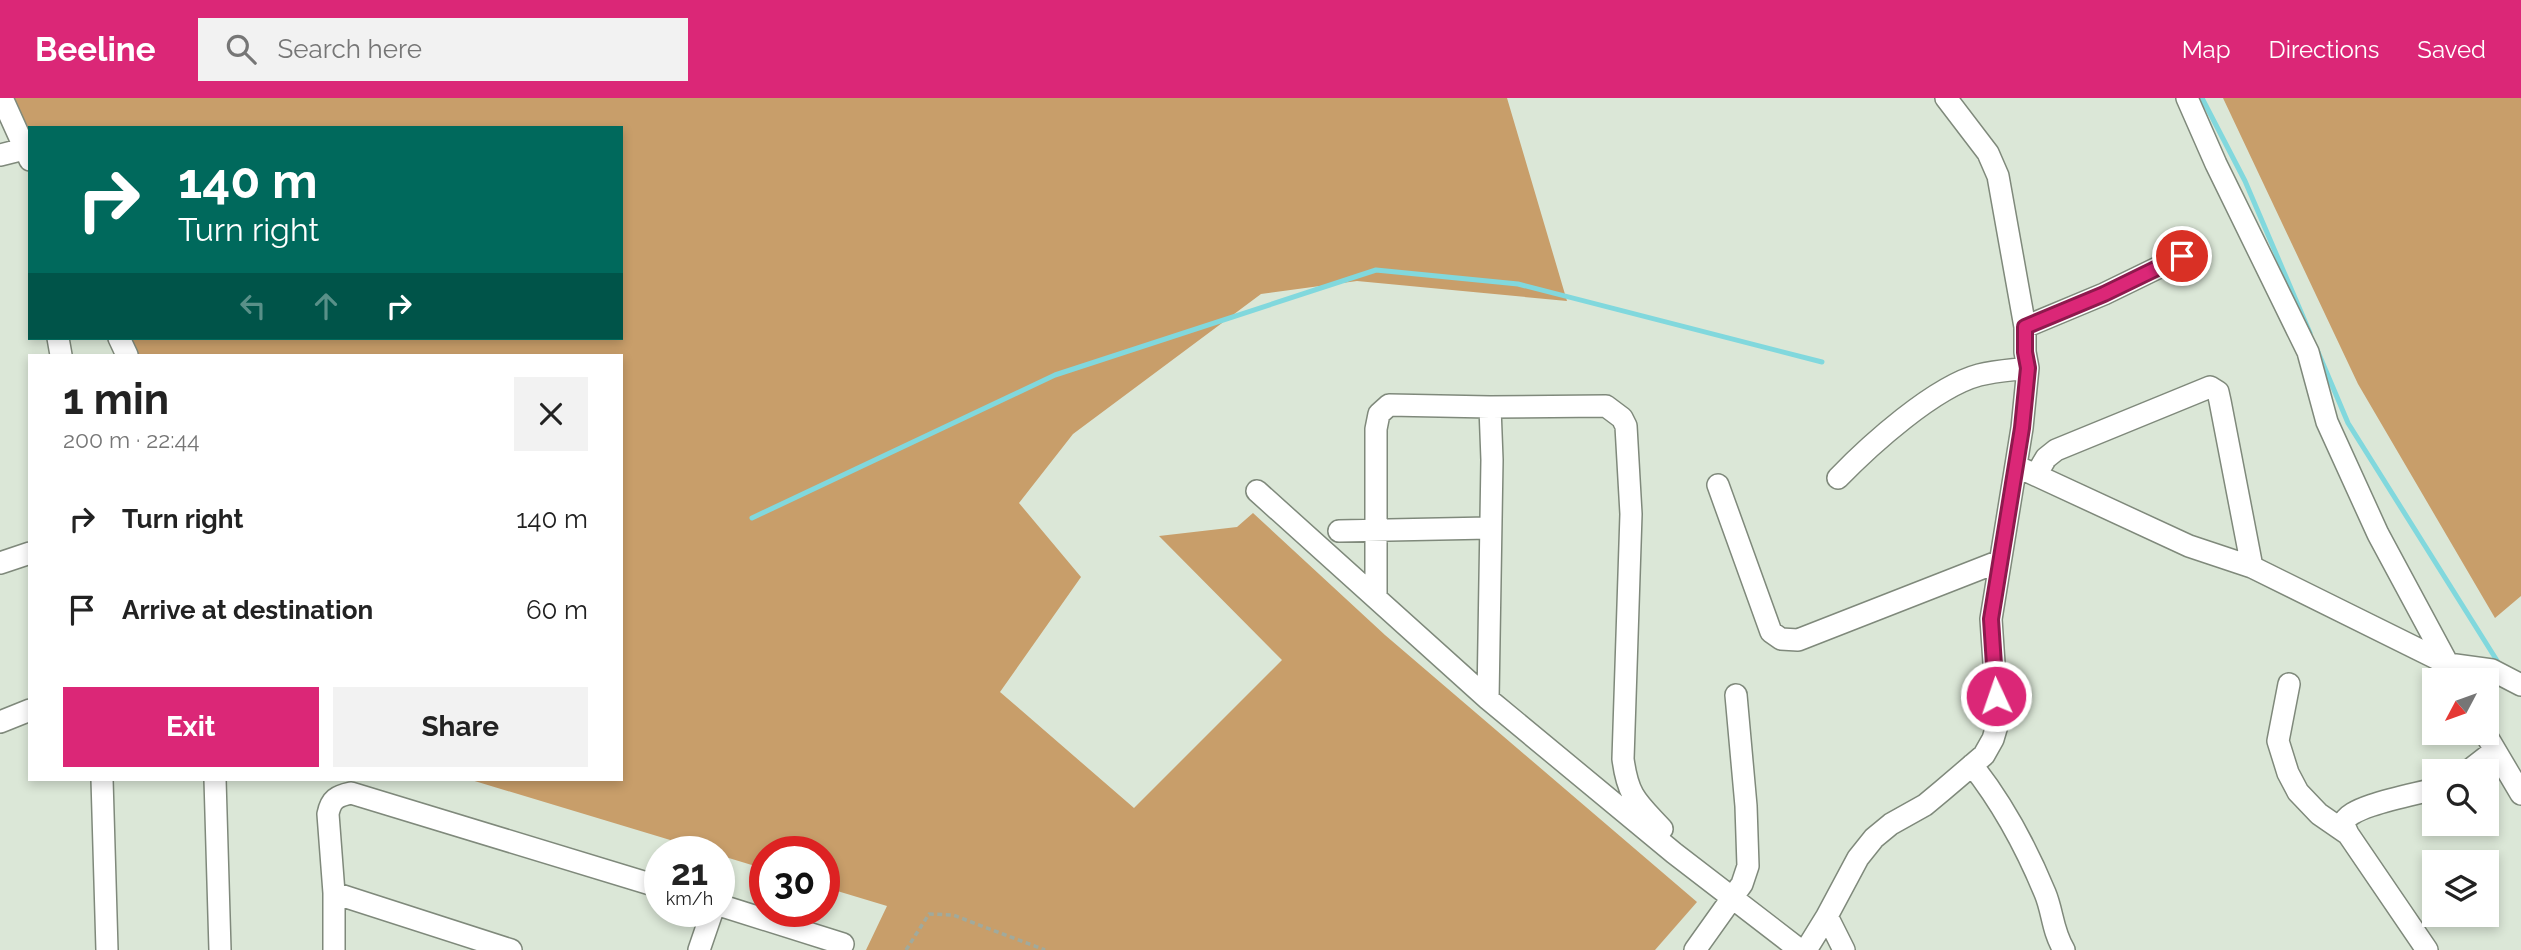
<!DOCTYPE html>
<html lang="en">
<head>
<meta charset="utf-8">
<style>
	body { margin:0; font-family:Raleway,sans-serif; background:#f2f2f2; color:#222; height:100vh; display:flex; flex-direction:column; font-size:26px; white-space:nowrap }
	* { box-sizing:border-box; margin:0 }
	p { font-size:23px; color:#767676 }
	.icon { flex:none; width:38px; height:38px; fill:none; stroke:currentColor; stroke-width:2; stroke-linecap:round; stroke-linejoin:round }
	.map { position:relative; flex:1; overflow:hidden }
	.sheet { position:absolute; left:28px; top:256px; width:595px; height:427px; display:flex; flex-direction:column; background:#fff; border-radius:0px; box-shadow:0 4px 10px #0003 }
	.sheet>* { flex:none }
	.hud { position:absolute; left:28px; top:28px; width:595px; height:214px; border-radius:0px; box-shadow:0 4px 10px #0003; background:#00695c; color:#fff; overflow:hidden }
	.needle { width:46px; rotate:229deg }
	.buttons { position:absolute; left:2422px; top:570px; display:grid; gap:14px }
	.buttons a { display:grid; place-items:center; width:77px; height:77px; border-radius:0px; background:#fff; box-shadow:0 4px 10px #0003; font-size:35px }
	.speed { position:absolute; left:644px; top:738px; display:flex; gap:14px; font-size:35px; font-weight:700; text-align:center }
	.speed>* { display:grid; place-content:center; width:91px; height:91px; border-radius:50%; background:#fff; box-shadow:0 4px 10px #0003; line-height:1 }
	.speed small { font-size:18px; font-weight:400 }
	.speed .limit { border:10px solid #d22; background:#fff; color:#111 }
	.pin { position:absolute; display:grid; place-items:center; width:60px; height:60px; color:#fff; margin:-30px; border:4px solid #fff; border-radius:50%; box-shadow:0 2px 7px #0007 }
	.me { position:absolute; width:77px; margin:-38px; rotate:357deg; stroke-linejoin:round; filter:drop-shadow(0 0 5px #0008) }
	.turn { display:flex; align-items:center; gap:24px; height:147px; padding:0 35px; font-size:32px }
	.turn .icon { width:91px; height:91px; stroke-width:2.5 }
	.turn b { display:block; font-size:49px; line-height:60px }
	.lanes { display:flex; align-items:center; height:66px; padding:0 35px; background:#0003; justify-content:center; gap:35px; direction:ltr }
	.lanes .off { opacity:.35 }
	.round { display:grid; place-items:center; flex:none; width:74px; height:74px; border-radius:0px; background:#f2f2f2 }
	.head { display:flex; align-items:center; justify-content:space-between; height:119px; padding:0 35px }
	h1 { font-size:42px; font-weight:700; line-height:52px }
	.button { display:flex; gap:14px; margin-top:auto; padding:14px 35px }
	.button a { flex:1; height:80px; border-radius:0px; background:#db2777; color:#fff; font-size:28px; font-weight:700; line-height:80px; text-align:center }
	.button a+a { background:#f2f2f2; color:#222 }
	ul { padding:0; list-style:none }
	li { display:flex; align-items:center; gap:21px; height:91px; padding:0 35px }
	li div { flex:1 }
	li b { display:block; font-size:26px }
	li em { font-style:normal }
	header { display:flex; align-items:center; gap:42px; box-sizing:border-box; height:98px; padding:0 35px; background:#db2777; color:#fff }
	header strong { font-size:33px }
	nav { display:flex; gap:38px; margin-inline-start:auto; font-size:24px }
	.search { width:490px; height:63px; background:#f2f2f2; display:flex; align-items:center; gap:18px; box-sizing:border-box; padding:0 24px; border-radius:0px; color:#767676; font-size:26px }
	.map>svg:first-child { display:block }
	.forest { fill:#c89e6a }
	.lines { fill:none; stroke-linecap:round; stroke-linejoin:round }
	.stream { stroke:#81d8dd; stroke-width:5 }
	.minor-casing { stroke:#7f897b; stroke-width:24 }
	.path { stroke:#a0aa9d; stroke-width:3.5; stroke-dasharray:5 3.5; stroke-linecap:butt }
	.minor { stroke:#fff; stroke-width:21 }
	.route-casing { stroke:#8e194d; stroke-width:18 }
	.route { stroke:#db2777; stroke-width:12 }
</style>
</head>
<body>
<header>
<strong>Beeline</strong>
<div class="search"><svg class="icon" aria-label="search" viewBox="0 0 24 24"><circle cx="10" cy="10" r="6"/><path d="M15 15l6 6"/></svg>Search here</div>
<nav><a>Map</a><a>Directions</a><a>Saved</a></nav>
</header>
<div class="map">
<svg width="2521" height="852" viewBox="0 0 2521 852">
	<rect width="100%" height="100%" fill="#dbe7d7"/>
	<path class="forest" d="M13 0H1507L1567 203 1357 183 1261 196 1073 336 1019 405 1081 479 1000 594 1134 710 1282 562 1159 438 1237 429 1253 415 1385 537 1697 804 1655 852H866L887 808 824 789V754H765V771L719 757V754H710L468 681H621V257H136L127 240H621V30H30V35Z
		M2223 0H2521V498L2495 520 2358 286Z"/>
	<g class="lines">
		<path class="stream" d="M2202 0 2245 83 2310 235
			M2318 254 2348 325 2501 569
			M752 420 1055 277 1376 172 1518 186 1822 264"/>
		<defs>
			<path id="minor" d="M2 0 30 62
				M2187 0 2216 66 2308 254 2327 324 2378 436 2457 583
				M0 57 24 51
				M2025 229 2104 196 2182 158
				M58 240 61 257
				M119 240 127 257
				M1490 309 1606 308 1622 320 1626 328 1631 416 1623 661C1628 699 1637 704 1662 731
				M2016 368 2189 448 2252 469 2448 566 2492 572 2521 587
				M2036 377 2046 360 2056 352 2210 289 2218 294 2220 303 2252 469
				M1838 380C1870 347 1934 289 1979 277 1995 273 2012 272 2028 270
				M1718 387 1771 534 1781 541 1798 542 2000 463
				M1257 393 1488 601 1674 755 1800 852
				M1339 433 1489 430
				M0 465 30 455
				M1376 499V331L1379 316 1389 307 1490 309 1492 362 1488 601
				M2289 586 2278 643 2288 675 2298 694 2319 716 2348 736
				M0 624 30 612
				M2485 635 2521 696
				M1972 667C2003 706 2026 749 2045 795 2053 814 2052 832 2064 852
				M2467 674 2494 653
				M102 681 107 852
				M215 681 220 852
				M334 795 511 852
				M719 807 843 846
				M334 852V795L328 716C331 701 337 698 351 695L660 789
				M699 852 712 814
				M1695 852 1742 786 1748 768 1746 708 1736 597
				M1806 852 1827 818
				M1844 852 1827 818 1858 760 1874 740 1891 726 1925 707 1943 692 1984 657 1993 641 1998 624 1991 521 2022 330 2028 270 2025 254V229L1998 78 1988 55 1946 0
				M2427 852 2348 736C2347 733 2344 728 2344 725 2347 708 2418 696 2434 691"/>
		</defs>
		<use href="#minor" class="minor-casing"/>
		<path class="path" d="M906 852 929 816 953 817 1045 852"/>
		<use href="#minor" class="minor"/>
	</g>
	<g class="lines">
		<defs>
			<path id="route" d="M1996 598 1991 521 2022 330 2028 270 2025 254V229L2104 196 2182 158"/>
		</defs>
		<use href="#route" class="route-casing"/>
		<use href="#route" class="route"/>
	</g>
</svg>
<div class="buttons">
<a><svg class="needle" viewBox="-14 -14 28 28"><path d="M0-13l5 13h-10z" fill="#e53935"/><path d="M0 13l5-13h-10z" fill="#767676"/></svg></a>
<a><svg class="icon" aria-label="search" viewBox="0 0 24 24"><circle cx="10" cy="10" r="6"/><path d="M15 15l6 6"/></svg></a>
<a><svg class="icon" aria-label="layers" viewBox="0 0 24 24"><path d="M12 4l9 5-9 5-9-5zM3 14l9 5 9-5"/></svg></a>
</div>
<div class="speed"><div>21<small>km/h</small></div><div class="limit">30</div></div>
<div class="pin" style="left:2182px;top:158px;background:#d93025"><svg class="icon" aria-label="arrive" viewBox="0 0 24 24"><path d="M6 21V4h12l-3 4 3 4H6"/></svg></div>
<svg class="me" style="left:1996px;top:598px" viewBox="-20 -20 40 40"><circle r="17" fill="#db2777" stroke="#fff" stroke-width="3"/><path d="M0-11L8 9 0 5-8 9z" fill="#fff"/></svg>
<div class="hud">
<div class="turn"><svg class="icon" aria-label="right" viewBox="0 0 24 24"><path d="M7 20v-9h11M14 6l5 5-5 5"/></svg><div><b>140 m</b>Turn right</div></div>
<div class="lanes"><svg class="icon off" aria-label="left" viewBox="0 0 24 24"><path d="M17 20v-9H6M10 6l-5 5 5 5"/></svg><svg class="icon off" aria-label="ahead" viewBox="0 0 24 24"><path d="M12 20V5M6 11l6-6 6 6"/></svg><svg class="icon" aria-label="right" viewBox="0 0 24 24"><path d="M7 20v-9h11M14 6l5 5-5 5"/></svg></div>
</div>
<section class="sheet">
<div class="head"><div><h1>1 min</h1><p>200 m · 22:44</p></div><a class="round"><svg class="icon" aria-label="close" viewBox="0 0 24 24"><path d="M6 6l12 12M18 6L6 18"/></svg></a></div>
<ul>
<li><svg class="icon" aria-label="right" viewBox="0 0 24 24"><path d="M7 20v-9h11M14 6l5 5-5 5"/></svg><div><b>Turn right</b></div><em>140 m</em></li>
<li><svg class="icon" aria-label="arrive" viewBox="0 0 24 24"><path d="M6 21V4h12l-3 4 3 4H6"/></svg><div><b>Arrive at destination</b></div><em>60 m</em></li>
</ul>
<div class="button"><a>Exit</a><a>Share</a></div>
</section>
</div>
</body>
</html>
